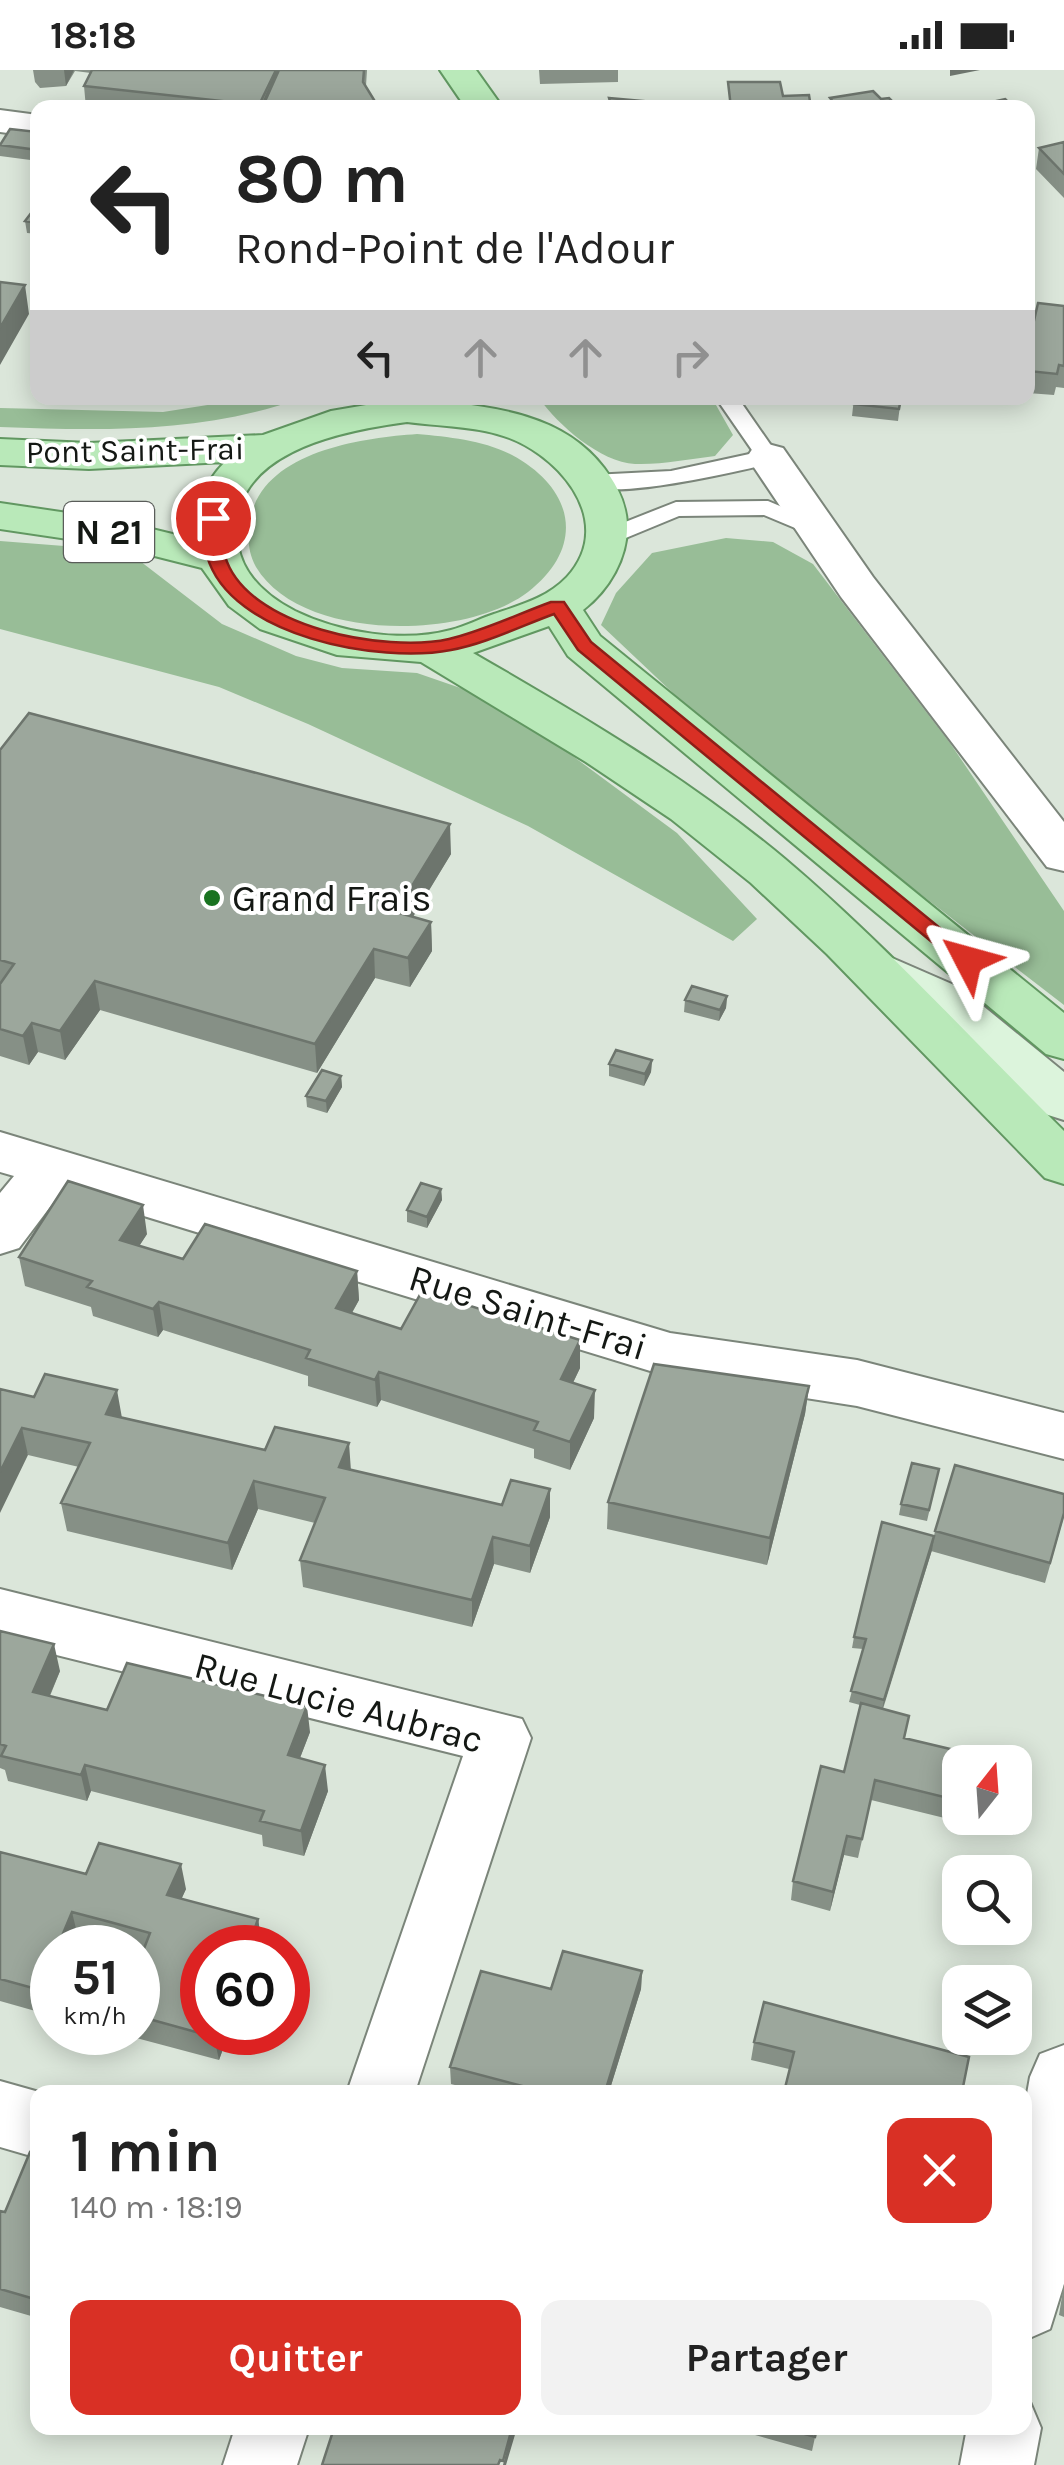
<!DOCTYPE html>
<html lang="fr">
<head>
<meta charset="utf-8">
<style>
	body { margin:0; font-family:Karla,sans-serif; background:#f2f2f2; color:#222; height:100vh; display:flex; flex-direction:column; font-size:38px; white-space:nowrap }
	* { box-sizing:border-box; margin:0 }
	p { font-size:32px; color:#767676 }
	.icon { flex:none; width:55px; height:55px; fill:none; stroke:currentColor; stroke-width:2; stroke-linecap:round; stroke-linejoin:round }
	.map { position:relative; flex:1; overflow:hidden }
	.panel { position:absolute; left:30px; top:2015px; width:1002px; height:350px; display:flex; flex-direction:column; background:#fff; border-radius:20px; box-shadow:0 5px 25px #0003 }
	.panel>* { flex:none }
	.banner { position:absolute; left:30px; top:30px; width:1005px; height:305px; border-radius:20px; box-shadow:0 5px 25px #0003; background:#fff; color:#222; overflow:hidden }
	.needle { width:65px; rotate:17deg }
	.controls { position:absolute; left:942px; top:1675px; display:grid; gap:20px }
	.controls a { display:grid; place-items:center; width:90px; height:90px; border-radius:20px; background:#fff; box-shadow:0 5px 25px #0003; font-size:50px }
	.speed { position:absolute; left:30px; top:1855px; display:flex; gap:20px; font-size:50px; font-weight:700; text-align:center }
	.speed>* { display:grid; place-content:center; width:130px; height:130px; border-radius:50%; background:#fff; box-shadow:0 5px 25px #0003; line-height:1 }
	.speed small { font-size:25px; font-weight:400 }
	.speed .limit { border:15px solid #d22; background:#fff; color:#111 }
	.pin { position:absolute; display:grid; place-items:center; width:85px; height:85px; color:#fff; margin:-42px; border:5px solid #fff; border-radius:50%; box-shadow:0 2px 10px #0007 }
	.me { position:absolute; width:110px; margin:-55px; rotate:309deg; stroke-linejoin:round; filter:drop-shadow(0 0 8px #0008) }
	.turn { display:flex; align-items:center; gap:35px; height:210px; padding:0 40px; font-size:45px }
	.turn .icon { width:130px; height:130px; stroke-width:2.5 }
	.turn b { display:block; font-size:70px; line-height:85px }
	.lanes { display:flex; align-items:center; height:95px; padding:0 40px; background:#0003; justify-content:center; gap:50px; direction:ltr }
	.lanes .off { opacity:.35 }
	.round { display:grid; place-items:center; flex:none; width:105px; height:105px; border-radius:20px; background:#f2f2f2 }
	.headline { display:flex; align-items:center; justify-content:space-between; height:170px; padding:0 40px }
	h1 { font-size:60px; font-weight:700; line-height:75px }
	.button { display:flex; gap:20px; margin-top:auto; padding:20px 40px }
	.button a { flex:1; height:115px; border-radius:20px; background:#d93025; color:#fff; font-size:40px; font-weight:700; line-height:115px; text-align:center }
	.button a+a { background:#f2f2f2; color:#222 }
	.status { display:flex; justify-content:space-between; align-items:center; height:70px; padding:0 50px; background:#fff; direction:ltr }
	.status svg { height:28px; fill:currentColor }
	.map>svg:first-child { display:block }
	.green { fill:#98bd97 }
	.lines { fill:none; stroke-linecap:round; stroke-linejoin:round }
	.lane-casing { stroke:#7b857a; stroke-width:4 }
	.street-casing { stroke:#7b857a; stroke-width:4 }
	.secondary-casing { stroke:#7b857a; stroke-width:4 }
	.primary-casing { stroke:#619761; stroke-width:4 }
	.lane { fill:#fff; fill-rule:evenodd }
	.street { fill:#fff; fill-rule:evenodd }
	.secondary { fill:#dcf4dc; fill-rule:evenodd }
	.primary { fill:#b9e9b9; fill-rule:evenodd }
	.wall { fill:#869086 }
	.shaded-wall { fill:#6d756d }
	.building { fill:#9ca79c; stroke:#6d756d; stroke-width:2.5 }
	.route { fill:#d93025; stroke:#8d1f18; stroke-width:2.5 }
	.poi-dot { fill:#197320; stroke:#fff; stroke-width:4 }
	.labels { text-anchor:middle; stroke-width:8; stroke-linejoin:round; paint-order:stroke }
	.far-street-label { font-size:32px; fill:#141814; stroke:#fff }
	.shield { fill:#fff; stroke:#5a5d5a; stroke-width:2.5 }
	.shield-label { font-size:35px; font-weight:bold; fill:#141814 }
	.poi-label { font-size:38px; fill:#141814; stroke:#fff; text-anchor:start }
	.street-label { font-size:38px; fill:#141814; stroke:#fff }
</style>
</head>
<body>
<div class="status"><b>18:18</b><svg viewBox="0 0 49 12"><path d="M0 12V9h3v3zM5 12V6h3v6zM10 12V3h3v9zM15 12V0h3v12zM26 1h20v11H26zM47 4h2v5h-2z"/></svg></div>
<div class="map">
<svg width="1064" height="2395" viewBox="0 0 1064 2395">
	<rect width="100%" height="100%" fill="#dbe6da"/>
	<path class="green" d="M252 328H302C204 363 104 361 0 357V338L163 342Z
		M539 328H712L733 365 715 386C689 389 661 395 635 394 600 392 558 355 539 328Z
		M417 364C449 367 483 370 512 385 575 419 586 477 528 522 465 570 301 572 256 497 247 481 247 462 251 446 266 381 362 368 417 364Z
		M726 468 773 472 813 494 950 673 1064 841V935L729 676 601 555 616 523 652 483Z
		M0 471 77 477 136 488 222 554 296 586 342 598 417 603 472 622 570 684 677 763 757 849 733 871 528 756 308 654 219 617 0 559Z"/>
	<g class="lines">
		<defs>
			<path id="lane" d="M716 328H738L779 387 776 392C743 400 602 434 580 412L592 405 671 401 754 383Z
				M768 431 827 456 831 461 819 468 764 445 679 446 616 472H600L596 467 600 462 676 432Z"/>
			<path id="street" d="M0 40 38 45V67L0 62Z
				M768 374 783 378 873 507 1064 752V801L1047 797 841 527 747 387 753 378Z
				M0 1062 670 1263 857 1290 1064 1343V1389L857 1336 670 1307 62 1121 19 1178 0 1184V1123L14 1106 0 1102Z
				M0 1519 522 1649 531 1668 415 2022H347L463 1686 0 1571Z
				M1064 1975V2214L1050 2259 1025 2270V2035L1030 2007 1040 1984Z
				M0 2011 39 2022 38 2088 0 2077Z
				M1025 2330 1030 2332 1041 2358 1034 2395H960L967 2358H1025Z
				M235 2358H309L297 2395H223Z"/>
			<path id="secondary" d="M869 878 961 918 1064 1002V1050L1045 1044 925 944 851 908 844 896 851 884Z"/>
			<path id="primary" d="M440 0H476L503 38H466Z
				M407 328C476 336 558 337 604 398 617 415 626 433 627 454 628 488 609 520 583 540L600 566 1064 943V989L1046 984 568 586 549 556 473 583C581 645 689 709 785 789 884 873 972 970 1064 1061V1114L1045 1108 827 884 751 813 671 749 586 692 421 592 337 585 260 559 229 536 202 498 115 476 0 459V433L115 450 193 469C196 438 203 414 225 392L89 399 0 395V369L89 373 263 365 331 341ZM407 352C437 356 468 356 497 364 555 379 619 450 567 507 547 528 520 535 494 544 479 549 466 556 451 560 403 573 340 563 295 541 268 527 243 506 238 475 223 383 340 361 407 352Z"/>
		</defs>
		<use href="#lane" class="lane-casing"/>
		<use href="#street" class="street-casing"/>
		<use href="#secondary" class="secondary-casing"/>
		<use href="#primary" class="primary-casing"/>
		<use href="#lane" class="lane"/>
		<use href="#street" class="street"/>
		<use href="#secondary" class="secondary"/>
		<use href="#primary" class="primary"/>
	</g>
	<path class="wall" d="M26 0H367L366 16 379 38H86L84 16 91 3 75 1 66 16 40 18 35 12 33 0Z
		M539 0H618V12L540 14Z
		M38 62V91L0 86V73Z
		M1064 72V128L1036 99 1039 78Z
		M38 134V164L27 163 25 151Z
		M1064 236V318L1056 317 1054 325 1028 323V269L1033 255Z
		M854 328H901L898 351 852 346Z
		M0 680 451 784 413 847 431 852 432 881 410 917 375 908 317 1003 100 940 65 990 38 982 29 995 0 986Z
		M727 926 726 938 719 951 684 942 685 930Z
		M652 990 651 1002 644 1016 609 1006V994Z
		M341 1006 342 1017 327 1043 307 1037 306 1026Z
		M441 1119 442 1130 427 1158 407 1152V1140Z
		M147 1164 139 1176 183 1189 357 1201 359 1230 352 1243 401 1259 580 1270V1298L573 1313 594 1348 570 1400 534 1388V1379L381 1330 377 1337 308 1316V1306L163 1260 158 1267 93 1246 91 1237 25 1216 19 1187Z
		M809 1316 805 1344 767 1495 607 1459 608 1432Z
		M0 1319 351 1400 550 1447 530 1503 494 1494 472 1557 303 1517 300 1490 315 1453 258 1439 232 1500 67 1461 61 1433 79 1397 28 1385Z
		M939 1399 927 1451 899 1445 901 1434Z
		M1064 1446 1045 1513 931 1481 932 1480 883 1639 905 1668 960 1692V1748H1015V1695L1019 1746 1014 1765 871 1730 858 1788 844 1785 830 1841 791 1830 793 1811 844 1702 860 1635 849 1632 863 1579 852 1578 854 1567 934 1466 935 1461Z
		M0 1561 60 1601 50 1626 107 1640 310 1662 300 1688 328 1721 304 1786 263 1776 262 1765 91 1721 87 1731 8 1711 5 1700 0 1698Z
		M0 1782 86 1804 186 1819 181 1829 258 1849 262 1874 219 1990 125 1965 124 1962H138V1894L142 1884 138 1883V1878H119L78 1867 74 1878H52L46 1944 0 1931Z
		M642 1901 641 1919 609 2022H481L451 2014 450 1997 551 1919Z
		M754 1972 962 2022 789 1999 751 1990Z
		M38 2084V2248L0 2237V2141L5 2142Z
		M1064 2214V2247L1059 2245Z
		M730 2358H817L812 2381Z"/>
	<path class="shaded-wall" d="M64 0H74L66 16Z
		M276 0H290L273 38H260Z
		M950 0H980L950 6Z
		M25 215 29 244 0 295V258Z
		M450 754 451 784 398 871 396 842Z
		M431 852 432 881 410 917 408 888Z
		M374 879 375 908 317 1003 315 974Z
		M95 911 100 940 65 990 60 961Z
		M727 926 726 938 719 951 720 940Z
		M32 953 38 982 29 995 23 966Z
		M652 990 651 1002 644 1016 645 1004Z
		M341 1006 342 1017 327 1043 326 1031Z
		M441 1119 442 1130 427 1158V1147Z
		M143 1135 147 1164 125 1198 120 1170Z
		M357 1201 359 1230 338 1267 336 1238Z
		M159 1232 163 1260 158 1267 153 1239Z
		M580 1270V1298L561 1337V1309Z
		M379 1302 381 1330 377 1337 375 1310Z
		M809 1316 805 1344 767 1495 770 1468Z
		M117 1320 122 1348 106 1344Z
		M595 1320 594 1348 570 1400V1372Z
		M22 1358 28 1385 0 1443V1402Z
		M349 1373 351 1401 339 1397Z
		M254 1411 258 1439 232 1500 228 1473Z
		M550 1419V1447L530 1503V1476Z
		M493 1467 494 1494 472 1557V1530Z
		M934 1469 932 1480 882 1640 884 1630Z
		M54 1574 60 1601 40 1648 33 1622Z
		M307 1636 310 1662 291 1711 288 1685Z
		M85 1695 91 1721 87 1731 81 1705Z
		M325 1695 328 1721 304 1786 301 1761Z
		M847 1766 844 1785 830 1841 833 1822Z
		M181 1794 186 1819 172 1850 167 1825Z
		M72 1842 78 1867 74 1878H57Z
		M258 1849 262 1874 261 1878H248Z
		M52 1889V1929L46 1944 40 1920Z
		M642 1901 641 1919 609 2022H605Z
		M216 1962H229L219 1990 214 1967Z
		M512 2358H517L506 2395H503Z"/>
	<path class="building" d="M92 0H276L259 35 84 16Z
		M279 0H364L363 12 379 38H262Z
		M728 12H780L783 26 809 25 811 38H731Z
		M873 21 881 29 889 28 899 38H838L830 28Z
		M609 28 653 32 655 38H602V35H611Z
		M1005 29 1014 38H965Z
		M10 59 38 62V80L0 75Z
		M1064 72V104L1039 78Z
		M38 134V153L25 151Z
		M0 212 25 215 0 258Z
		M1038 233 1064 236V296L1059 295 1057 304 1028 301 1030 255H1033Z
		M854 328H901L899 339 853 334Z
		M29 643 450 754 396 842 431 852 408 888 374 879 315 974 95 911 60 961 32 953 23 966 0 959V914L14 894 0 890V680Z
		M692 916 727 926 720 940 685 930Z
		M616 980 652 990 645 1004 609 994Z
		M322 1000 341 1006 326 1031 306 1026Z
		M68 1111 143 1135 120 1170 183 1189 205 1154 357 1201 336 1238 401 1259 422 1221 580 1270 561 1309 595 1320 570 1372 534 1360 538 1352 379 1302 375 1310 306 1288 310 1280 159 1232 153 1239 87 1217 92 1211 19 1187Z
		M421 1113 441 1119 427 1147 407 1140Z
		M654 1294 809 1316 770 1468 608 1432Z
		M45 1304 117 1320 106 1344 265 1380 275 1357 349 1373 339 1397 502 1435 511 1410 550 1419 530 1476 493 1467 472 1530 300 1490 325 1428 254 1411 228 1473 61 1433 90 1373 22 1358 0 1402V1319L34 1327Z
		M912 1393 939 1399 929 1440 901 1434Z
		M955 1395 1064 1424V1443L1050 1493 935 1461Z
		M882 1452 934 1466 884 1630 851 1621 866 1569 854 1567Z
		M0 1561 54 1574 33 1622 107 1640 127 1593 307 1636 288 1685 325 1695 301 1761 260 1751 264 1741 85 1695 81 1705 1 1686 6 1676 0 1674Z
		M861 1633 909 1646 904 1668 1005 1692H960V1731L875 1710 862 1769 847 1766 833 1822 793 1811 821 1696 844 1702Z
		M1015 1695 1028 1698 1019 1746 1015 1745Z
		M99 1773 181 1794 167 1825 258 1849 248 1878H202V1962H216L214 1967 138 1946V1894L150 1863 110 1852 72 1842 57 1878H52V1889L40 1920 0 1909V1782L86 1804Z
		M563 1881 642 1901 605 2022H545L450 1997 481 1901 551 1919Z
		M764 1932 969 1987 962 2022H784L794 1982 754 1972Z
		M30 2082 38 2084V2230L0 2219V2141L5 2142Z
		M334 2358H402L417 2362 418 2358H512L503 2391 500 2390 498 2395H322Z
		M784 2358H817L815 2367Z"/>
	<path class="route" d="M213 442 222 448C223 460 222 475 225 486 246 558 387 583 449 569 483 561 518 544 551 532H564L591 572 979 890 976 896H961L578 580 554 544C521 556 485 574 451 580 381 594 230 567 207 486 204 475 205 460 204 448Z"/>
	<circle class="poi-dot" cx="212" cy="828" r="10"/>
	<g class="labels">
		<g class="far-street-label">
			<text transform="translate(135 380) rotate(-1)" y="11">Pont Saint-Frai</text>
		</g>
		<rect class="shield" x="64" y="432" width="90" height="60" rx="8"/>
		<g class="shield-label">
			<text x="109" y="474">N 21</text>
		</g>
		<g class="poi-label">
			<text x="232" y="841">Grand Frais</text>
		</g>
		<g class="street-label">
			<text transform="translate(528 1242) rotate(17)" y="13">Rue Saint-Frai</text>
			<text transform="translate(339 1632) rotate(15)" y="13">Rue Lucie Aubrac</text>
		</g>
	</g>
</svg>
<div class="controls">
<a><svg class="needle" viewBox="-14 -14 28 28"><path d="M0-13l5 13h-10z" fill="#e53935"/><path d="M0 13l5-13h-10z" fill="#767676"/></svg></a>
<a><svg class="icon" aria-label="search" viewBox="0 0 24 24"><circle cx="10" cy="10" r="6"/><path d="M15 15l6 6"/></svg></a>
<a><svg class="icon" aria-label="layers" viewBox="0 0 24 24"><path d="M12 4l9 5-9 5-9-5zM3 14l9 5 9-5"/></svg></a>
</div>
<div class="speed"><div>51<small>km/h</small></div><div class="limit">60</div></div>
<div class="pin" style="left:213px;top:448px;background:#d93025"><svg class="icon" aria-label="arrive" viewBox="0 0 24 24"><path d="M6 21V4h12l-3 4 3 4H6"/></svg></div>
<svg class="me" style="left:968px;top:890px" viewBox="-20 -20 40 40"><path d="M0-17L14 15 0 8-14 15z" fill="#d93025" stroke="#fff" stroke-width="4"/></svg>
<div class="banner">
<div class="turn"><svg class="icon" aria-label="left" viewBox="0 0 24 24"><path d="M17 20v-9H6M10 6l-5 5 5 5"/></svg><div><b>80 m</b>Rond-Point de l'Adour</div></div>
<div class="lanes"><svg class="icon" aria-label="left" viewBox="0 0 24 24"><path d="M17 20v-9H6M10 6l-5 5 5 5"/></svg><svg class="icon off" aria-label="ahead" viewBox="0 0 24 24"><path d="M12 20V5M6 11l6-6 6 6"/></svg><svg class="icon off" aria-label="ahead" viewBox="0 0 24 24"><path d="M12 20V5M6 11l6-6 6 6"/></svg><svg class="icon off" aria-label="right" viewBox="0 0 24 24"><path d="M7 20v-9h11M14 6l5 5-5 5"/></svg></div>
</div>
<section class="panel">
<div class="headline"><div><h1>1 min</h1><p>140 m · 18:19</p></div><a class="round" style="background:#d93025;color:#fff"><svg class="icon" aria-label="close" viewBox="0 0 24 24"><path d="M6 6l12 12M18 6L6 18"/></svg></a></div>
<div class="button"><a>Quitter</a><a>Partager</a></div>
</section>
</div>
</body>
</html>
